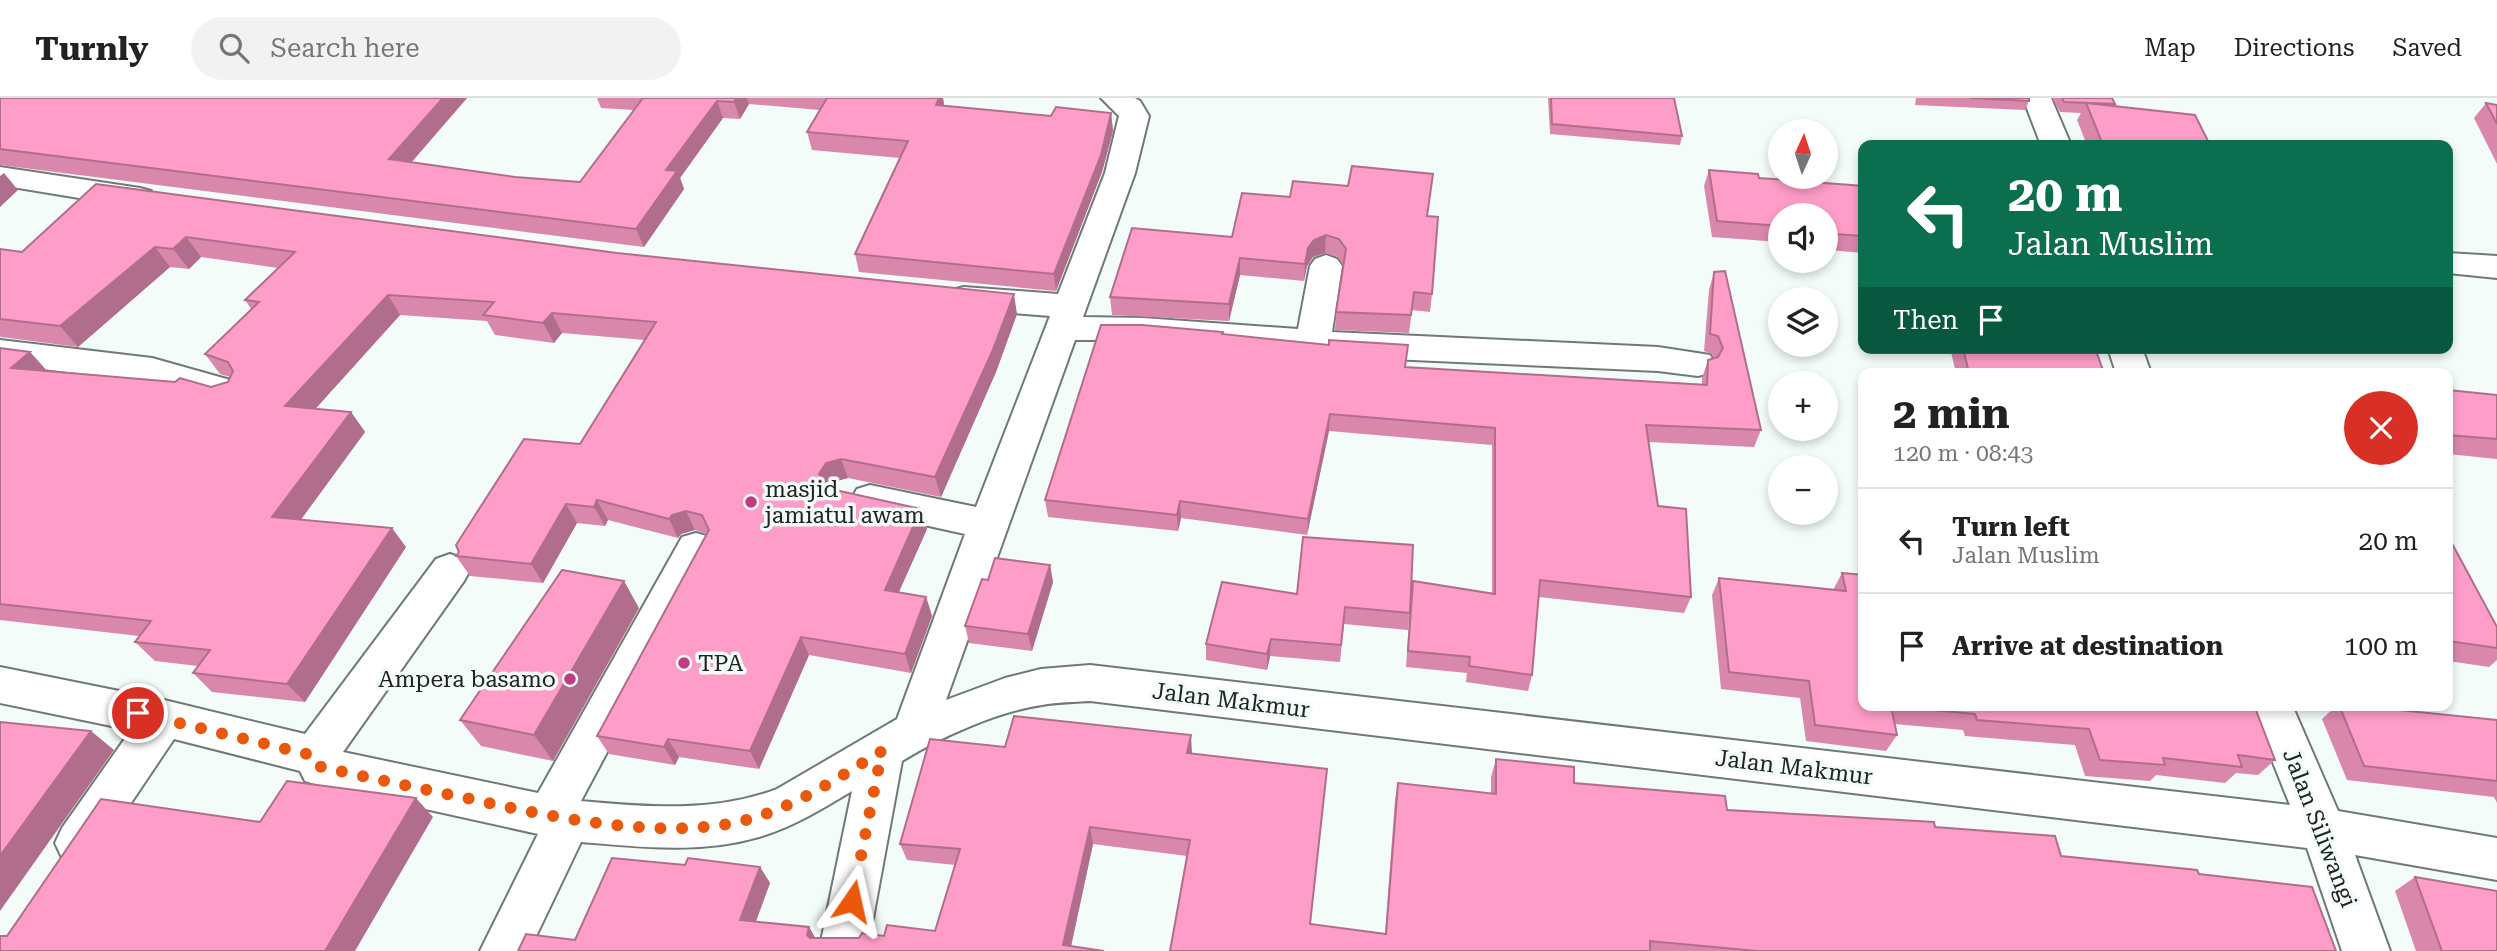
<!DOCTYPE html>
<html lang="en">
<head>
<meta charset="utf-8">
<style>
	body { margin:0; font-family:"Roboto Serif",serif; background:#f2f2f2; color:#222; height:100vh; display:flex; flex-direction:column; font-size:26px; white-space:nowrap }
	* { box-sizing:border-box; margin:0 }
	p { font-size:23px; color:#767676 }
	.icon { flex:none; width:38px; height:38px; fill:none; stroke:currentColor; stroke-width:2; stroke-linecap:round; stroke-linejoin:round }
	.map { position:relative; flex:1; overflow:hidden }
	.panel { position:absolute; left:1858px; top:270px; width:595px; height:343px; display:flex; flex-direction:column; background:#fff; border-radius:14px; box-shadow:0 4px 10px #0003 }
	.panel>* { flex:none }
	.banner { position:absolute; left:1858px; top:42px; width:595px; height:214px; border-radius:14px; box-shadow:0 4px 10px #0003; background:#0b6e4f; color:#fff; overflow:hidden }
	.needle { width:46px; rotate:3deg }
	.buttons { position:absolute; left:1768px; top:21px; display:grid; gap:14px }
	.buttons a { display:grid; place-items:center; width:70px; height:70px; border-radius:50%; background:#fff; box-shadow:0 4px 10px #0003; font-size:35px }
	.pin { position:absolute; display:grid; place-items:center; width:60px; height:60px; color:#fff; margin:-30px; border:4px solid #fff; border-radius:50%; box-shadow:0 2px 7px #0007 }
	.me { position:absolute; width:77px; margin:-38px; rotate:11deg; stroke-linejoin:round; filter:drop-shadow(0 0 5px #0008) }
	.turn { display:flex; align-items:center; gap:24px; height:147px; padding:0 35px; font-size:32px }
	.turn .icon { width:91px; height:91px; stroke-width:2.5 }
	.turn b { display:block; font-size:49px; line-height:60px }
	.then { display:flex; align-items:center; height:66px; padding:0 35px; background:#0003; gap:14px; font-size:26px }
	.round { display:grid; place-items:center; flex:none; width:74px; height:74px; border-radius:37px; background:#f2f2f2 }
	.headline { display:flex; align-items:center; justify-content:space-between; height:119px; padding:0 35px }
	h1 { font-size:42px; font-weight:700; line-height:52px }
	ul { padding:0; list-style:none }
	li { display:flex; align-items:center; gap:21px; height:105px; padding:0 35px; border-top:2px solid #e0e0e0 }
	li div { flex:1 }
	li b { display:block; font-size:26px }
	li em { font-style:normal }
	header { display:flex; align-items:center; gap:42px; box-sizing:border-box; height:98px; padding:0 35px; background:#fff; border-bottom:2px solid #e0e0e0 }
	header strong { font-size:33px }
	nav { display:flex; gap:38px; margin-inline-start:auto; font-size:24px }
	.search { width:490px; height:63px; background:#f2f2f2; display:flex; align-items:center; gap:18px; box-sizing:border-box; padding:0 24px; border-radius:38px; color:#767676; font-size:26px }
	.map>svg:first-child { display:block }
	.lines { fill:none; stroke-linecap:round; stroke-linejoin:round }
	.minor-casing { stroke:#717976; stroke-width:4 }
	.minor { fill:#fff; fill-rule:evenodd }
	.wall { fill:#da87ac }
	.shaded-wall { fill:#b16e8c }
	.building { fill:#fd9dc8; stroke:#b16e8c; stroke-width:2 }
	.route { stroke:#ea580c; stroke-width:12; stroke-dasharray:0 21.6 }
	.poi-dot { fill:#c03c82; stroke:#f3fcf8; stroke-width:2.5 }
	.labels { text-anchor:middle; stroke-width:7; stroke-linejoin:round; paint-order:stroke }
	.poi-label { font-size:23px; fill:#202321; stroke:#f3fcf8; text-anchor:start }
	.street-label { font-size:23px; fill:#202321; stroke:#f3fcf8 }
</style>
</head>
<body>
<header>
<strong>Turnly</strong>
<div class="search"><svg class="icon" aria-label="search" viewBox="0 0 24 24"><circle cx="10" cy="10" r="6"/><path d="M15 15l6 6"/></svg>Search here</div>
<nav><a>Map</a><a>Directions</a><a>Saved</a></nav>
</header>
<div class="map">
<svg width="2497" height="853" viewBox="0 0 2497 853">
	<rect width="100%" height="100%" fill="#f3fcf8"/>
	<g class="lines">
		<defs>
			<path id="minor" d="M1101 0H1135L1140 3 1149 18 1135 75 1083 219 1143 220 1298 231 1310 168 1315 161 1326 157 1337 161 1342 168 1332 234 1658 249 1710 257 1715 266 1710 275 1698 278 1658 273 1367 260 1143 242H1075L946 602 1005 580 1041 571 1090 567 2290 707 2250 607H2292L2338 713 2497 740V782L2355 757 2390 853H2342L2307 750 1090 603C1074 604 1057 604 1042 607 996 614 941 639 902 663L867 853H819L852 693C822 711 793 729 759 739 701 756 640 749 581 744L529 853H480L538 736 321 688 305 683 300 673 174 641 94 760 78 766 62 760 55 745 62 730 131 632 0 605V569L164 602 305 636 436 461 450 456 464 461 470 472 464 483 343 654 538 695 682 439 696 435 710 439 716 450 581 703C646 709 714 715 777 691L897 621 965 436 870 415 857 411 851 401 857 391 870 387 976 409 1050 218 964 211 952 208 947 200 952 192 964 189 1058 196 1105 75 1119 18Z
				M2023 0H2051L2071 47H2041Z
				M0 69 140 90 151 93 155 100 151 107 140 110 0 87Z
				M2448 155 2497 158V180L2448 175Z
				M0 242 152 260 241 285 246 294 241 303 228 306 152 284 0 266Z
				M2108 250H2142L2151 275H2116Z"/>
		</defs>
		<use href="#minor" class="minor-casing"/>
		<use href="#minor" class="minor"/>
	</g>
	<path class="wall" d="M0 0H467L412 64 515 79 580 84 634 12 601 10 597 0H943L944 8 1051 18 1111 15 1113 33 1102 74 1056 193 859 174 855 156 900 60 812 52 807 34 820 12 749 6 740 21 723 20 680 80 684 91 644 149 0 67Z
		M1548 0H1674L1682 38 1680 47 1550 36Z
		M1916 0H2029V3L2025 12 1915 7Z
		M2052 0H2112L2115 6 2114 8 2210 47H2087L2077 22 2081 15 2060 14Z
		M2486 5 2497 7V66L2474 20Z
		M1709 72 1759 80 1864 88V155L1828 152 1827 148H1825V117H1780V144L1712 139 1704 88Z
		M96 86 1017 216 996 274 941 399 848 380 833 384 829 390 921 411 927 431 898 495 926 499 932 518 911 575 809 557 759 671 679 659 675 667 609 656 597 638 707 436 695 432 681 436 678 440 608 422 605 428 577 425 543 485 470 478 456 458 580 346 645 242 562 235 554 245 495 237 487 223 400 217 315 311 351 314 365 334 301 421 406 449 305 604 212 594 193 575 198 568 155 563 135 544 139 538 0 522V250L30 254 47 273 211 289 228 284 230 279 220 276 205 256 252 212 245 202 278 170 201 159 189 171 170 169 78 249 1 239 0 238V151L22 154Z
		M1427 118 1432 196 1430 214 1412 212 1409 235 1335 232 1336 214 1343 167 1338 159 1325 155 1313 159 1307 168 1304 183 1240 177 1229 223 1112 217 1110 199 1232 139Z
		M1714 174 1761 332 1754 349 1649 344 1658 408 1691 499 1684 515 1539 499 1532 577 1528 593 1466 584 1467 575 1406 569 1409 522 1408 532 1344 526 1340 564 1270 558 1267 572 1206 562V546L1297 496 1411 503 1413 483 1492 495V347L1329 333 1307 437 1181 420 1178 433 1048 419 1045 402 1223 234V236L1405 269 1702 286V280L1708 262 1714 260 1712 256 1704 253 1709 192Z
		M1950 250H2095L2104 275H1956Z
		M2448 292 2497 297V361L2448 356Z
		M2448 438 2497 529V562L2489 569 2448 563Z
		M1050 467 1053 484 1032 553 969 545 965 528 988 482Z
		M1842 475 1864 477V607H2254L2275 662 2258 677 2236 675 2225 685 2156 677 2150 683 2085 678 2075 647 1965 638 1963 632 1894 626 1897 637 1886 653 1806 643 1800 600 1721 591 1712 497 1719 480 1833 492Z
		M639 510 553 663 481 648 460 622Z
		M2337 607H2350L2497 622V705L2494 699 2347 682 2322 621Z
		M1005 649 1192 655 1310 826 1385 836 1395 702 1398 685 1491 696V679L1496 661 1574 685 1727 712 1935 729 2061 758 2199 776 2336 853H1170L1187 758 1093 746 1071 848 575 842 685 767 760 769 770 785 756 824 809 829 815 840H859L935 833 955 767 907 762 900 746Z
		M2415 779 2497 853H2416L2395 793Z"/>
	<path class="shaded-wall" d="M443 0H467L399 78 389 61Z
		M736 0H747L749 6 740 21 734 4Z
		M939 0H943L945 12 936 7Z
		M717 3 723 20 680 80 684 91 644 149 636 131 666 72Z
		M1111 15 1113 33 1102 74 1056 193 1054 176Z
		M4 75 18 92 0 109V78Z
		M1326 137 1325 155 1313 159 1307 168 1304 183 1305 166 1308 150 1314 142Z
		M186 139 201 159 189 171 173 151Z
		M155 149 170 169 78 249 60 228Z
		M1240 160V177L1229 223V206Z
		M1014 196 1017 216 996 274 941 399 935 379Z
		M388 197 400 217 300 328 285 308Z
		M552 215 562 235 554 245 543 225Z
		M30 254 48 274 11 270Z
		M351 314 365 334 289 438 272 419Z
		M1330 316 1329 333 1307 437 1308 421Z
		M841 361 848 380 833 384 826 396 819 376 826 365Z
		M597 402 608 422 605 428 594 409Z
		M1180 403 1181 420 1178 433 1177 417Z
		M566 406 577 425 543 485 531 466Z
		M921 411 927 431 891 512 885 492Z
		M686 413 695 432 681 436 678 440 669 421 672 417Z
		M392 430 406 449 305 604 287 586Z
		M1050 467 1053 484 1032 553 1028 536Z
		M624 483 639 510 553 663 534 637Z
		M926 499 932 518 911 575 905 556Z
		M801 539 809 557 759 671 750 653Z
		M1271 541 1270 558 1267 572V556Z
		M91 633 114 652 0 813V758Z
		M1191 637 1192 655 1188 673 1187 655Z
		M668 641 679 659 675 667 664 649Z
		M416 700 433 719 355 853H325Z
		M1090 729 1093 746 1070 853 1063 847Z
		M760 769 770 785 750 838 740 822Z
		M809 829 818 845 816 852 807 837Z"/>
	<path class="building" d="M0 0H443L389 61 515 79 580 84 643 0H736L734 4 717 3 666 72 677 73 636 131 0 51Z
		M827 0H939L936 7 1051 18 1056 9 1111 15 1101 57 1054 176 855 156 908 43 807 34Z
		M1551 0H1674L1682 38 1552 26Z
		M1970 0H2029V3Z
		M2062 0H2112L2115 6 2064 4Z
		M2086 5 2195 17 2210 47H2103Z
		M2486 5 2497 7V26Z
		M1352 68 1433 76 1427 118 1438 119 1432 196 1414 194 1411 217 1336 214 1346 151 1339 141 1326 137 1314 142 1308 150 1305 166 1240 160 1229 206 1110 199 1132 130 1232 139 1242 95 1290 99 1293 83 1348 88Z
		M1709 72 1758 76 1759 80 1864 88V138L1834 136 1833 132 1825 131V117H1780V128L1717 123Z
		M96 86 617 155 1014 196 992 254 935 379 841 361 826 365 819 376 826 390 921 411 885 492 926 499 905 556 801 539 750 653 668 641 664 649 597 638 709 432 702 417 686 413 672 417 669 421 597 402 594 409 566 406 531 466 456 458 459 454 456 447 524 341 580 346 656 224 552 215 543 225 483 217 494 204 388 197 285 308 351 314 272 419 392 430 287 586 193 575 210 552 135 544 151 523 0 506V250L30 254 11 270 175 284 180 280 211 289 228 284 233 273 228 264 205 256 259 204 245 202 295 154 186 139 173 151 155 149 60 228 0 221V151L22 154Z
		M1725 173 1761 332 1646 327 1658 408 1686 411 1691 499 1540 482 1532 577 1469 568 1470 559 1408 553 1413 483 1495 496V330L1330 316 1308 421 1180 403 1177 417 1045 402 1101 227H1142L1223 234 1222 236 1329 247V242L1408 247 1405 269 1707 287 1708 262 1718 259 1723 250 1718 238 1710 236 1714 174Z
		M1963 250H2095L2104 275H1969Z
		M2235 272 2295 275H2236Z
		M2448 292 2497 297V341L2448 337Z
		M2448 438 2497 529V550L2448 543Z
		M1303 439 1413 447 1410 515 1345 509 1341 547 1271 541 1267 556 1206 546 1222 484 1297 496Z
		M995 460 1050 467 1028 536 965 528 982 481 988 482Z
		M562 472 624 483 534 637 460 622Z
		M1842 475 1864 477V607H2254L2275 662 2238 657 2242 669 2163 660 2165 667 2100 662 2089 631 1977 622 1975 616 1891 608 1897 637 1815 627 1809 583 1729 574 1719 480 1846 493Z
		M2339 607H2350L2497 622V683L2364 668Z
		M1014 618 1191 637 1187 655 1327 671 1310 826 1386 836 1398 685 1496 696V661L1574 669V685L1725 698 1727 712 1934 724 1935 729 2055 738 2061 758 2197 772 2199 776 2312 789 2336 853H1757L1650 843V853H1170L1190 742 1090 729 1063 847 1104 853H518L526 836 575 842 612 760 685 767 688 760 760 769 740 822 809 829 807 837 810 840H859L862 835 884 838 887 827 935 833 960 751 900 746 930 641 1005 649Z
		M0 624 91 633 0 758Z
		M287 683 416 700 325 853H0V838H7L101 701 260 724Z
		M2415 779 2497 793V853H2442Z"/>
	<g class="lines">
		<path class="route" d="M138 615 315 658 321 669C371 680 421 691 471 701 555 720 677 746 760 718 804 703 843 677 882 653L852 803"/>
	</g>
	<g class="poi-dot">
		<circle cx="751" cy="404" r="7"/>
		<circle cx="684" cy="565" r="7"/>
		<circle cx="570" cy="581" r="7"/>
	</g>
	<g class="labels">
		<g class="poi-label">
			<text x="765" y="399">masjid<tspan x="765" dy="26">jamiatul awam</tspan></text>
			<text x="698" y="573">TPA</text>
			<text x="556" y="589" text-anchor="end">Ampera basamo</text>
		</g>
		<g class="street-label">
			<text transform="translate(1231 602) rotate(7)" y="8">Jalan Makmur</text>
			<text transform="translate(1794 669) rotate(7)" y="8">Jalan Makmur</text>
			<text transform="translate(2320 730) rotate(69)" y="8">Jalan Siliwangi</text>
		</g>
	</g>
</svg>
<div class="buttons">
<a><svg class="needle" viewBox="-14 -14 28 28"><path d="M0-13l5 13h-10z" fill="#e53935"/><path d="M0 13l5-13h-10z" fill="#767676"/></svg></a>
<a><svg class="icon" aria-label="sound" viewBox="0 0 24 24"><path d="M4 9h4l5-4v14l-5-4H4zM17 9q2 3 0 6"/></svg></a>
<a><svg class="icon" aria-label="layers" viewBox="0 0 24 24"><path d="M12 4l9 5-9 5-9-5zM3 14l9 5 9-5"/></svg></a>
<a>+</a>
<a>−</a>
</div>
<div class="pin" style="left:138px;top:615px;background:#d93025"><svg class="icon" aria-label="arrive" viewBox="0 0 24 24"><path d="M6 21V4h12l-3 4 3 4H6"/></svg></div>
<svg class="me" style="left:852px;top:803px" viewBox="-20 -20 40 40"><path d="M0-17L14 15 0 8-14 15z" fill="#ea580c" stroke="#fff" stroke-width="4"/></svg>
<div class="banner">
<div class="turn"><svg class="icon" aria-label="left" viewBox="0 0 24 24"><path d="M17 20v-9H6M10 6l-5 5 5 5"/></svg><div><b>20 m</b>Jalan Muslim</div></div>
<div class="then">Then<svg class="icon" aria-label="arrive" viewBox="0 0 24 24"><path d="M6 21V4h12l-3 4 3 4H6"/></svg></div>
</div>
<section class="panel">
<div class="headline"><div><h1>2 min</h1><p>120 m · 08:43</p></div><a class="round" style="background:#d93025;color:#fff"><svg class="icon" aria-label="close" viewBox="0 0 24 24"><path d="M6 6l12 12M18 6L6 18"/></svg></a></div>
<ul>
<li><svg class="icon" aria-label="left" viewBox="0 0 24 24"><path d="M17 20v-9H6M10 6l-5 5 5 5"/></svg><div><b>Turn left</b><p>Jalan Muslim</p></div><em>20 m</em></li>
<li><svg class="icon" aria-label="arrive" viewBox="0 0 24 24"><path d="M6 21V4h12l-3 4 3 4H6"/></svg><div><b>Arrive at destination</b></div><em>100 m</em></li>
</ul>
</section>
</div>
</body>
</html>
